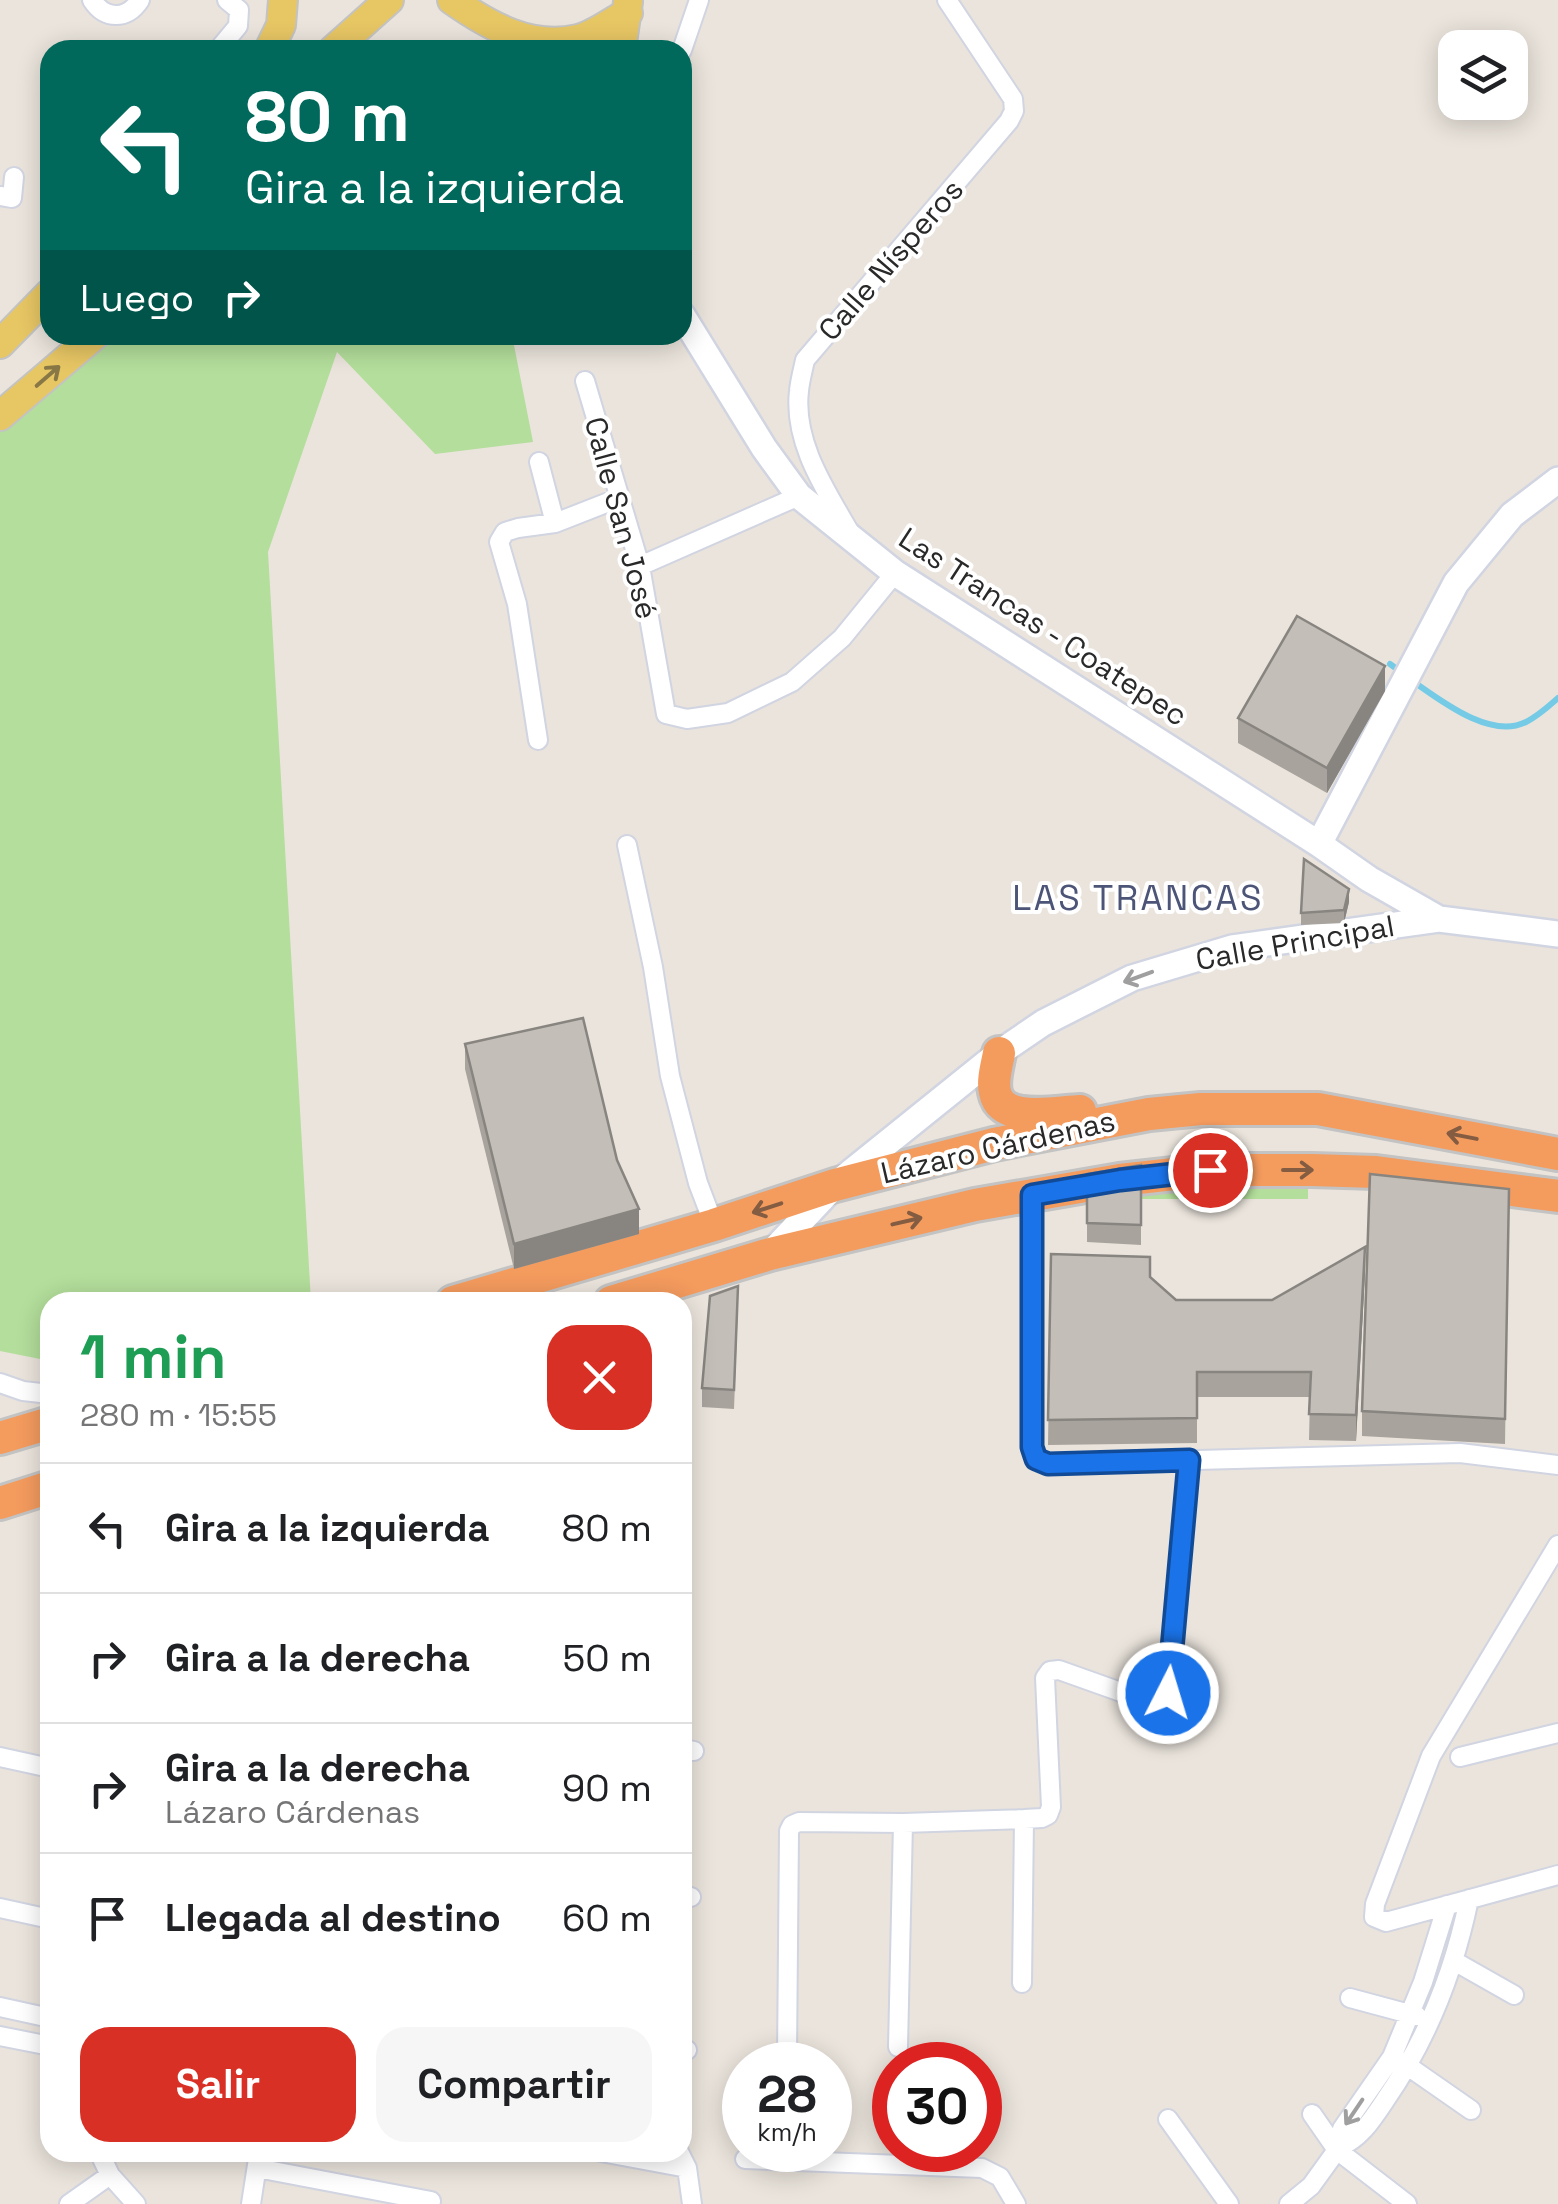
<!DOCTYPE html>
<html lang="es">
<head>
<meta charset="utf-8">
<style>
	body { margin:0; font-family:"Space Grotesk",sans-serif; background:#f6f6f6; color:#202124; height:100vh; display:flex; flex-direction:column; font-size:38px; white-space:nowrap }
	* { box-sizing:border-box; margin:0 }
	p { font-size:32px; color:#757577 }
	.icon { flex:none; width:55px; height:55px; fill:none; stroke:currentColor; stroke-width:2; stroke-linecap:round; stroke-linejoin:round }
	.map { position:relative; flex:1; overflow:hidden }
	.drawer { position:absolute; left:40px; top:1292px; width:652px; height:870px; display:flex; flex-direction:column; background:#fff; border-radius:30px; box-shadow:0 5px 25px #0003 }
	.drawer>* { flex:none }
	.top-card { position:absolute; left:40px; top:40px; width:652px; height:305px; border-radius:30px; box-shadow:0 5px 25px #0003; background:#00695c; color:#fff; overflow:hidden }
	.tools { position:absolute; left:1438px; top:30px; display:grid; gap:20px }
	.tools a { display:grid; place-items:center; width:90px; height:90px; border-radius:20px; background:#fff; box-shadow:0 5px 25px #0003; font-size:50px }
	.speed { position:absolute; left:722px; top:2042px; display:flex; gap:20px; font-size:50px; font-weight:700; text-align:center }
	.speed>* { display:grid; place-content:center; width:130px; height:130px; border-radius:50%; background:#fff; box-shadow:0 5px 25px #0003; line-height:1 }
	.speed small { font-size:25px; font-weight:400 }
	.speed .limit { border:15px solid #d22; background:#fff; color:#111 }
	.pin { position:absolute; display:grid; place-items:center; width:85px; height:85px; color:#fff; margin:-42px; border:5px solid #fff; border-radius:50%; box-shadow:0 2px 10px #0007 }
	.me { position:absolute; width:110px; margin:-55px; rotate:5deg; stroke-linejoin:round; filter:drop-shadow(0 0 8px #0008) }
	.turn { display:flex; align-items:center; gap:35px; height:210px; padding:0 40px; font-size:45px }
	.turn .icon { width:130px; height:130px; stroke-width:2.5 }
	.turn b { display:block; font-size:70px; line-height:85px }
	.then { display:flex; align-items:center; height:95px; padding:0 40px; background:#0003; gap:20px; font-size:38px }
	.round { display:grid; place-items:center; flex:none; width:105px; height:105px; border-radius:30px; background:#f6f6f6 }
	.head { display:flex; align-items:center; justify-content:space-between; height:170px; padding:0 40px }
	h1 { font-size:60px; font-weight:700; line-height:75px; color:#1e9e55 }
	.primary-button { display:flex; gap:20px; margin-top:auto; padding:20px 40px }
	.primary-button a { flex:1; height:115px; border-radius:30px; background:#d93025; color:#fff; font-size:40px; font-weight:700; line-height:115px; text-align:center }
	.primary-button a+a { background:#f6f6f6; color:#202124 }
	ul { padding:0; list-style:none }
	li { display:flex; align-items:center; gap:30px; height:130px; padding:0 40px; border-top:2px solid #e0e0e0 }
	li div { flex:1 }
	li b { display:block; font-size:38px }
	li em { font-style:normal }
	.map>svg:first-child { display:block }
	.green { fill:#b3de9b }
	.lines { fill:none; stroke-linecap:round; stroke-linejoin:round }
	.stream { stroke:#75cae6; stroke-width:6 }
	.street-casing { stroke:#d1d4e1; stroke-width:22 }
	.secondary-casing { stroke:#d1d4e1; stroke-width:30 }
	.primary-casing { stroke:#c3c3c3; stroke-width:32 }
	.highway-casing { stroke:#c3c3c3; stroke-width:38 }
	.street { stroke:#fff; stroke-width:18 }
	.secondary { stroke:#fff; stroke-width:25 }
	.primary { stroke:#e7c664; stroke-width:28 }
	.highway { stroke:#f49b5e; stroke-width:32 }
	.wall { fill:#a8a39d }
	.shaded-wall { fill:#888580 }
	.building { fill:#c3beb7; stroke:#888580; stroke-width:2.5 }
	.oneway { stroke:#887846 }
	.oneway2 { stroke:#9f9f9f }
	.oneway3 { stroke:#845c41 }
	.route-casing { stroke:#114b97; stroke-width:25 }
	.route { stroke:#1a73e8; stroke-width:18 }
	.labels { text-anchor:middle; stroke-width:8; stroke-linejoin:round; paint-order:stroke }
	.street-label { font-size:30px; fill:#292929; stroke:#fff }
	.quarter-label { font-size:35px; letter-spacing:2.5px; fill:#4c5577; stroke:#fff }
</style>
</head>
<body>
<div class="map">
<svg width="1558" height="2204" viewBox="0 0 1558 2204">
	<rect width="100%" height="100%" fill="#eae4dc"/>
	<path class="green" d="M101 335H512L533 442 435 454 337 352 268 552 311 1302H50V1361L0 1351V417Z
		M1308 1180V1199H1142L1141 1185Z"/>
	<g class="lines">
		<path class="stream" d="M1390 664 1401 672
			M1411 680C1440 700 1490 740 1526 722 1538 716 1548 707 1558 698"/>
		<defs>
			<path id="street" d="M92 0C105 20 127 20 140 0
				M218 50 238 26 239 10 227 0
				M682 50 699 0
				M0 196 12 198 14 177
				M585 381 640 566 666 714 687 719 728 713 792 682 842 638 895 573
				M539 462 555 523
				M849 531C825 489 793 442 799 391 800 380 803 370 805 360L1009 121 1014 111 1013 99 947 0
				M640 566 799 496
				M538 740 517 604 499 542 505 532 518 528 555 523 619 498
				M627 845 653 967 670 1076 698 1183 714 1225
				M1032 1195V1447L1037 1459 1048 1464 1460 1453 1558 1465
				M0 1383 23 1391 50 1394
				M1558 1545 1431 1756 1375 1904 1374 1917 1386 1922 1558 1875
				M682 1749 694 1751
				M0 1757 50 1768
				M1460 1757 1558 1733
				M682 1895 691 1897
				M0 1908 50 1919
				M1454 1961 1514 1995
				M1022 1983 1024 1819
				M1350 1998 1417 2016
				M0 2007 50 2018
				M0 2036 50 2046
				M898 2047 903 1823
				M682 2049 687 2050
				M787 2057 789 1831 792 1825 799 1822 903 1823 1024 1819 1042 1818 1048 1815 1051 1807 1045 1678 1050 1671 1059 1670 1149 1702H1161L1168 1693 1189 1461
				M1402 2062 1471 2110
				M1312 2114 1337 2150 1407 2204
				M1168 2119 1229 2204
				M1338 2148C1361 2138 1372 2120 1386 2099 1428 2038 1454 1972 1469 1899
				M99 2152 110 2175 136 2204
				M601 2152 687 2168
				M679 2152 687 2168 692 2204
				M745 2159 982 2168 1000 2177 1016 2204
				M257 2168 431 2201
				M69 2204 110 2175
				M251 2204 259 2152
				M1289 2204 1311 2186 1337 2150 1342 2129 1392 2057 1423 1982 1447 1905"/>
			<path id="secondary" d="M682 315 764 448 799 496 895 573 1319 844 1369 879 1439 919
				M1319 844 1456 583 1512 515 1558 480
				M770 1254 835 1185 999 1053 1043 1023 1132 978 1232 948 1439 919 1558 934"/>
			<path id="primary" d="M452 0C489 26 531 50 578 39 595 35 612 21 628 13
				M269 50 281 25 283 0
				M333 50 389 0
				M621 50 628 2
				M0 344 50 293
				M0 416 95 335"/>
			<path id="highway" d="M999 1053C997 1065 992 1080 995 1092 1001 1124 1055 1112 1080 1111
				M453 1302 714 1225 835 1185 994 1144 1149 1114 1201 1109H1318L1558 1154
				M611 1302 770 1254 975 1205 1120 1180 1210 1170H1312L1376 1172 1558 1196
				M0 1438 50 1423
				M0 1503 50 1487"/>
		</defs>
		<use href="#street" class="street-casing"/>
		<use href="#secondary" class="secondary-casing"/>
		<use href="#primary" class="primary-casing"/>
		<use href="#highway" class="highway-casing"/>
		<use href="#street" class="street"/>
		<use href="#secondary" class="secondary"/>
		<use href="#primary" class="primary"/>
		<use href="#highway" class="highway"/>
	</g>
	<path class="wall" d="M1385 691 1327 793 1238 743V718Z
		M1349 902 1344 923 1301 925V913Z
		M465 1044 617 1160 639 1234 514 1269 465 1069Z
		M1141 1165V1245L1087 1242V1174Z
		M1509 1189 1505 1444 1362 1436V1411Z
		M1051 1254 1150 1277 1176 1300H1272L1365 1273 1356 1441 1309 1440 1310 1397H1197V1443L1048 1445Z
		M738 1305 734 1409 702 1407V1388Z"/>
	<path class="shaded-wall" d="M1385 666V691L1327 793V768Z
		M1349 889V902L1344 923V910Z
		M639 1209V1234L514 1269V1244Z
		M1365 1247V1273L1356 1441V1415Z"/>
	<path class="building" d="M1297 616 1385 666 1327 768 1238 718Z
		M1304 859 1349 889 1344 910 1301 913Z
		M583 1018 617 1160 639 1209 514 1244 465 1044Z
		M1141 1165V1225L1087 1223V1174Z
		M1370 1174 1509 1189 1505 1419 1362 1411Z
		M1365 1247 1356 1415 1309 1414 1311 1372H1197V1418L1048 1420 1051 1254 1150 1257V1277L1176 1300H1272Z
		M738 1286 734 1390 702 1388 710 1296Z"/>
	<defs><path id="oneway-shaft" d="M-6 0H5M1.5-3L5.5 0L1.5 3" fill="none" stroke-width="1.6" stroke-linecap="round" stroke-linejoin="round" transform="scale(2.5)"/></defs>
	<use class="oneway" href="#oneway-shaft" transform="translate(48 376) rotate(-41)"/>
	<g class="oneway2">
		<use href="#oneway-shaft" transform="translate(1138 977) rotate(160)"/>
		<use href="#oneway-shaft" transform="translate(1354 2112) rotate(124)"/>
	</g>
	<g class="oneway3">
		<use href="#oneway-shaft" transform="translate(1462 1136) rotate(-169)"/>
		<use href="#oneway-shaft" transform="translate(1298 1170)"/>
		<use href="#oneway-shaft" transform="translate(767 1208) rotate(162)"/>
		<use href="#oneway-shaft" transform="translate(907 1221) rotate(-13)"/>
	</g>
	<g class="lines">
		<defs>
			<path id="route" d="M1168 1693 1189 1460 1048 1464 1036 1459 1032 1447V1195L1120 1180 1210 1170"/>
		</defs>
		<use href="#route" class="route-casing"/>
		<use href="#route" class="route"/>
	</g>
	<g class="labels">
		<g class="street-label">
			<text transform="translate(891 260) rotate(-49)" y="10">Calle Nísperos</text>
			<text transform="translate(621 518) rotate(75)" y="10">Calle San José</text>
			<text transform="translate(1043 627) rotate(33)" y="10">Las Trancas - Coatepec</text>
			<text transform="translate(1295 943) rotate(-10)" y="10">Calle Principal</text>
			<text transform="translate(998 1147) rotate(-13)" y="10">Lázaro Cárdenas</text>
		</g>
		<g class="quarter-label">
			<text x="1138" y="910">LAS TRANCAS</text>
		</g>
	</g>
</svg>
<div class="tools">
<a><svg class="icon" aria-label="layers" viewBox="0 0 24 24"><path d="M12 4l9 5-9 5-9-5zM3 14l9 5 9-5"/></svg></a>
</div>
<div class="speed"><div>28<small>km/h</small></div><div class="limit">30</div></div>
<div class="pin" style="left:1210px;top:1170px;background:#d93025"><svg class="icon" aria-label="arrive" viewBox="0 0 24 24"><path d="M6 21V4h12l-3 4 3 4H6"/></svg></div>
<svg class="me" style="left:1168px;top:1693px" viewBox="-20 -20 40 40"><circle r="17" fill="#1a73e8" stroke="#fff" stroke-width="3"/><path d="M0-11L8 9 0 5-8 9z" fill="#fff"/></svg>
<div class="top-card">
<div class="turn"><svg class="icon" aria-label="left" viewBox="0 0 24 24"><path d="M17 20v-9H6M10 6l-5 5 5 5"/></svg><div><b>80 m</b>Gira a la izquierda</div></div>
<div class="then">Luego<svg class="icon" aria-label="right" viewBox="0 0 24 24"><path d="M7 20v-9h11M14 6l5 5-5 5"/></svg></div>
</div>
<section class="drawer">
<div class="head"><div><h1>1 min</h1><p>280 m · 15:55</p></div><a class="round" style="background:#d93025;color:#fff"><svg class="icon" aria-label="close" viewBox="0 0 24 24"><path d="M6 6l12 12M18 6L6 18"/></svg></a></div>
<ul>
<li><svg class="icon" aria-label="left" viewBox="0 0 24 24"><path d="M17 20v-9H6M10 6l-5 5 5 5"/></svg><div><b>Gira a la izquierda</b></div><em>80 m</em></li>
<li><svg class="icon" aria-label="right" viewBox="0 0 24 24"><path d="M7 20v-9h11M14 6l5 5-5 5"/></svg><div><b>Gira a la derecha</b></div><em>50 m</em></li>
<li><svg class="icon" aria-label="right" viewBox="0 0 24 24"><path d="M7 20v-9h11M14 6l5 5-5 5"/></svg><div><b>Gira a la derecha</b><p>Lázaro Cárdenas</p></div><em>90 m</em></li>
<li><svg class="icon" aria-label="arrive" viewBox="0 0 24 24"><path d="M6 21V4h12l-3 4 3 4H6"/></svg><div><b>Llegada al destino</b></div><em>60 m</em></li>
</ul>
<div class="primary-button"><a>Salir</a><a>Compartir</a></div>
</section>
</div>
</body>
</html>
